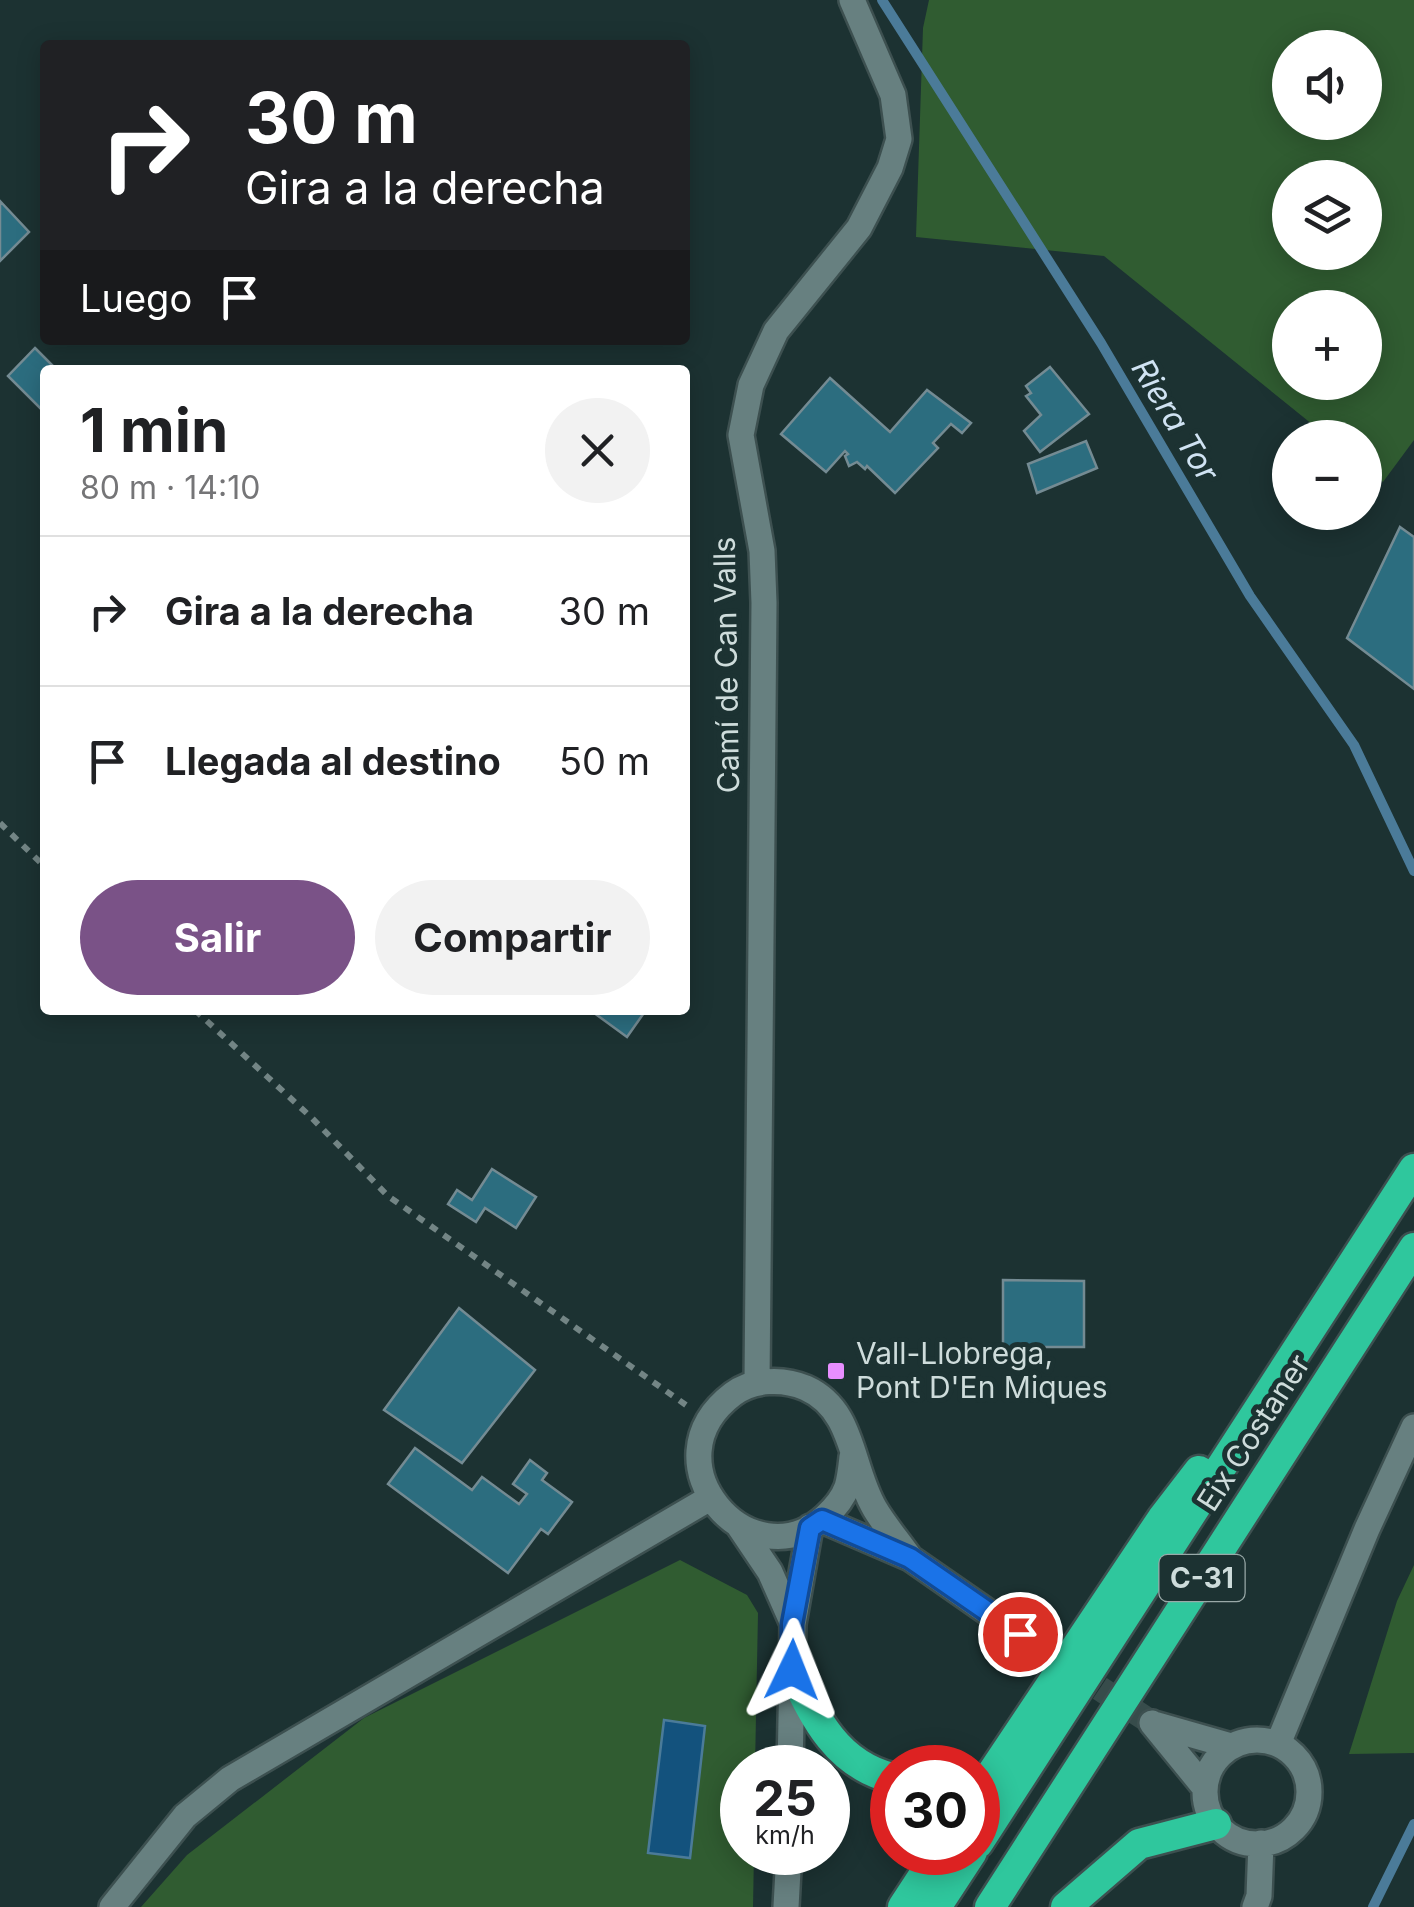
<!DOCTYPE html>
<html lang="es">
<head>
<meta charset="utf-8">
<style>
	body { margin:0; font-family:Inter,sans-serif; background:#f2f2f2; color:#202124; height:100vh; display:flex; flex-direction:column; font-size:38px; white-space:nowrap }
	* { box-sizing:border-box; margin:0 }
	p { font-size:32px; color:#757577 }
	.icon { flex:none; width:55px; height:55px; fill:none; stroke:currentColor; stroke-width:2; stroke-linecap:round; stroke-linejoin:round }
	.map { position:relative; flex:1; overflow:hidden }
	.sheet { position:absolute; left:40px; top:365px; width:650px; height:650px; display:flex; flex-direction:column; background:#fff; border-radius:10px; box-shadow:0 5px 25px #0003 }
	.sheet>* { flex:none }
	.hud { position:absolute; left:40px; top:40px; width:650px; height:305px; border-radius:10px; box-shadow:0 5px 25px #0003; background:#202124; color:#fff; overflow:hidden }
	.controls { position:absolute; left:1272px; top:30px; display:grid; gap:20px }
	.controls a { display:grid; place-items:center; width:110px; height:110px; border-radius:50%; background:#fff; box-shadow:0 5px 25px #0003; font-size:50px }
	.speed { position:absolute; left:720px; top:1745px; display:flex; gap:20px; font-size:50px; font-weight:700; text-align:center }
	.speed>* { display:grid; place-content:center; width:130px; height:130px; border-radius:50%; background:#fff; box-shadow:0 5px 25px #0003; line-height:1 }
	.speed small { font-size:25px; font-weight:400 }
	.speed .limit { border:15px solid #d22; background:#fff; color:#111 }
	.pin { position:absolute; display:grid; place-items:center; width:85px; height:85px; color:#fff; margin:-42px; border:5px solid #fff; border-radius:50%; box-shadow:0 2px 10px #0007 }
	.me { position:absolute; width:110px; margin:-55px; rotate:2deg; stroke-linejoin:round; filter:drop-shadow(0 0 8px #0008) }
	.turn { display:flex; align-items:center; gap:35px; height:210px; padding:0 40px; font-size:45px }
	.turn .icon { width:130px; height:130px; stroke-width:2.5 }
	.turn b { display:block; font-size:70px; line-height:85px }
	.then { display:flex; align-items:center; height:95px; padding:0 40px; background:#0003; gap:20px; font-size:38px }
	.round { display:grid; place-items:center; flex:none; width:105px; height:105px; border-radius:52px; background:#f2f2f2 }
	.overview { display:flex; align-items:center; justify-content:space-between; height:170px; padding:0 40px }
	h1 { font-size:60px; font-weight:700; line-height:75px }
	.button { display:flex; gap:20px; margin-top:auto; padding:20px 40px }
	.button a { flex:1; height:115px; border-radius:60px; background:#7a5287; color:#fff; font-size:40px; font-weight:700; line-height:115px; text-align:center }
	.button a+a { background:#f2f2f2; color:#202124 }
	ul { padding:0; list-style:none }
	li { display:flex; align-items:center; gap:30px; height:150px; padding:0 40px; border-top:2px solid #e0e0e0 }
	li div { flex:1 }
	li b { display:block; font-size:38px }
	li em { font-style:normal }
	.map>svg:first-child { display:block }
	.green { fill:#305c31; fill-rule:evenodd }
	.water { fill:#13527d; stroke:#4b7b99; stroke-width:2.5 }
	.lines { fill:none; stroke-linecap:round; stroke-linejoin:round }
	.stream { stroke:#4b7b99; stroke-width:10 }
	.building { fill:#2c6d7f; stroke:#748b93; stroke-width:2.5 }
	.street-tunnel { stroke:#374c4b; stroke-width:25; stroke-dasharray:25 12; stroke-linecap:butt }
	.street-casing { stroke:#3d5050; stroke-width:30 }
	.highway-casing { stroke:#3d5050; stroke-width:35 }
	.path { stroke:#738585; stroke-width:6; stroke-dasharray:8 8; stroke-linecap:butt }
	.street { stroke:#678080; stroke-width:25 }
	.highway { stroke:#2fc79d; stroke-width:30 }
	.route-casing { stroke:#114b97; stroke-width:25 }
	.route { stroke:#1a73e8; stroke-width:18 }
	.poi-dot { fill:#e88eff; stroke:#1c3232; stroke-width:4 }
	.labels { text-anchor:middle; stroke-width:10; stroke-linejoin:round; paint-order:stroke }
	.shield { fill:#1c3232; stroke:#99a9a8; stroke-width:2.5 }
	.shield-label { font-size:28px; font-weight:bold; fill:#cedcdb }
	.street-label { font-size:30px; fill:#cedcdb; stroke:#1c3232 }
	.poi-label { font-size:30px; fill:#cedcdb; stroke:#1c3232; text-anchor:start }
	.water-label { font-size:32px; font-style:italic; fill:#d0e3f3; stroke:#1c3232 }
</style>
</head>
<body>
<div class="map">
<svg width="1414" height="1907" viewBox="0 0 1414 1907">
	<rect width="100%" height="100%" fill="#1c3232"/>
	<path class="green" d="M929 0H1414V440L1383 482 1365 467V438L1328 437 1104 256 916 237 923 28ZM1290 48H1365V122H1290ZM1290 178H1365V252H1290ZM1290 308H1365V382H1290Z
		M680 1560 747 1595 758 1613 755 1767 742 1768V1852L754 1853 753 1907H141L187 1855 364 1718Z
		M1414 1565V1753L1349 1754 1397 1601Z"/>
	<path class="water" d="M664 1720 705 1726 690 1858 648 1853Z"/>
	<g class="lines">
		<path class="stream" d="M882 0 1101 343 1250 596 1354 745 1414 871
			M1373 1907 1414 1824"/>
	</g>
	<path class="building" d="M0 201 29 232 0 261Z
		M35 348 57 370H45V413L8 376Z
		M1050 367 1089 414 1040 452 1024 431 1041 415 1026 396 1031 393 1026 386Z
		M830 378 890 432 927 390 971 423 962 433 951 424 933 443 938 448 895 493 867 466 865 469 857 462 849 466 845 456 848 454 845 451 826 472 781 434Z
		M1086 441 1097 468 1037 493 1028 464Z
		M1400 527 1414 537V689L1347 638Z
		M590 1010H646L627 1037Z
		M492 1169 536 1197 516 1228 485 1208 476 1222 448 1204 457 1190 472 1200Z
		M1003 1280 1084 1281V1347H1003Z
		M459 1308 535 1370 462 1463 384 1410Z
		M415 1448 472 1490 482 1477 519 1504 527 1494 513 1484 530 1460 547 1473 542 1480 572 1502 548 1534 541 1529 508 1573 388 1484Z"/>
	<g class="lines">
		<path class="street-tunnel" d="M1069 1668 1152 1723"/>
		<defs>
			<path id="street" d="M757 1383 764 603 762 551 741 435 751 385 776 331 859 228 890 168 899 139 893 95 852 0
				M852 1457C851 1466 850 1477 847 1487 843 1498 834 1509 825 1517 751 1584 643 1462 733 1394 753 1379 783 1378 806 1388 855 1410 850 1467 875 1509 885 1526 899 1542 910 1558
				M822 1520 910 1558 1048 1654
				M739 1526 770 1572 793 1624
				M1152 1723 1205 1788
				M1154 1724 1231 1746
				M1205 1792a52 52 0 1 1 104 0a52 52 0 1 1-104 0Z
				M1278 1744 1367 1529 1414 1427
				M790 1768 793 1624 810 1527
				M112 1907 185 1816 230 1779 710 1498
				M786 1907 789 1852
				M1255 1907 1259 1896 1261 1843"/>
			<path id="highway" d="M792 1670C815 1718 836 1764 892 1778
				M978 1794 1162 1519 1199 1471
				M978 1843 1414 1169
				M903 1907 939 1852
				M936 1907 972 1852
				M990 1907 1414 1248
				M1066 1907 1139 1844 1216 1824"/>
		</defs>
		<use href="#street" class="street-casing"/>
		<use href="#highway" class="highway-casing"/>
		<path class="path" d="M0 823 45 867
			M195 1010 312 1118 388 1196 686 1405"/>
		<use href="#street" class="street"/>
		<use href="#highway" class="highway"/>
	</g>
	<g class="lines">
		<defs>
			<path id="route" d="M792 1670V1624L810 1528 822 1520 910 1558 1020 1634"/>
		</defs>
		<use href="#route" class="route-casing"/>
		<use href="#route" class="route"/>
	</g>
	<rect class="poi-dot" x="826" y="1361" width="20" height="20" rx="5"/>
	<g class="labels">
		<rect class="shield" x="1159.5" y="1555" width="85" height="46" rx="8"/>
		<g class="shield-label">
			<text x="1202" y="1588">C-31</text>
		</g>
		<g class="street-label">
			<text transform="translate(727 665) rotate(-91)" y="10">Camí de Can Valls</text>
			<text transform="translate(1254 1433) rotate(-57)" y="10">Eix Costaner</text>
		</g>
		<g class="poi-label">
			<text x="856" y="1364">Vall-Llobrega,<tspan x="856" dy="34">Pont D'En Miques</tspan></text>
		</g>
		<g class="water-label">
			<text transform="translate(1175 420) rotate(59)" y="11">Riera Tor</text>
		</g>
	</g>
</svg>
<div class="controls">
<a><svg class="icon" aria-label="sound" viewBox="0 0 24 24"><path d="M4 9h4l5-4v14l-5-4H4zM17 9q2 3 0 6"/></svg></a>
<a><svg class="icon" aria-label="layers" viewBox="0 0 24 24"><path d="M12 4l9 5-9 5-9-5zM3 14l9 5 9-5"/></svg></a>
<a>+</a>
<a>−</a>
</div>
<div class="speed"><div>25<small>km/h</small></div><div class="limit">30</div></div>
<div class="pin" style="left:1020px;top:1634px;background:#d93025"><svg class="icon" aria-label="arrive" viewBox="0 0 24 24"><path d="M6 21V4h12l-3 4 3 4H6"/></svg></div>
<svg class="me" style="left:792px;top:1670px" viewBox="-20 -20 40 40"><path d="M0-17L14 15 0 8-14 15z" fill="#1a73e8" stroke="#fff" stroke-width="4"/></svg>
<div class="hud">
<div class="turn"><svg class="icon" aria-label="right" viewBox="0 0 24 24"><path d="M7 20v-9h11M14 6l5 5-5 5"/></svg><div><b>30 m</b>Gira a la derecha</div></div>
<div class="then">Luego<svg class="icon" aria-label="arrive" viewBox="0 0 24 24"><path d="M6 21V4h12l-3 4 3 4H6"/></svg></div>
</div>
<section class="sheet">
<div class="overview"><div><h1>1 min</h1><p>80 m · 14:10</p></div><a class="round"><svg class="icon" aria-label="close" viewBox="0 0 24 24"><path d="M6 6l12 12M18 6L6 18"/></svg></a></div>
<ul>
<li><svg class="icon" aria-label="right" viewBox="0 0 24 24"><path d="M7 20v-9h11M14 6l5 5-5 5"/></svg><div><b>Gira a la derecha</b></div><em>30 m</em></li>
<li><svg class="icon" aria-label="arrive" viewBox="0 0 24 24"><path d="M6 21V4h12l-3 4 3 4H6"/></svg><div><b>Llegada al destino</b></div><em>50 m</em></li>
</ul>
<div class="button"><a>Salir</a><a>Compartir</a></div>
</section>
</div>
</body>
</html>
